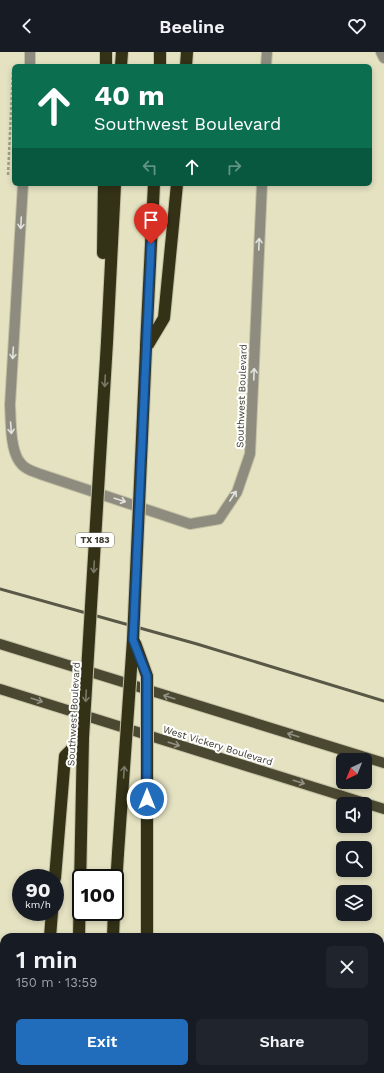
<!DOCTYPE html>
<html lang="en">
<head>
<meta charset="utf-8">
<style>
	body { margin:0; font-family:"Work Sans",sans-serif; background:#20242c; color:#f1f3f6; height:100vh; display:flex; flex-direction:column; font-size:15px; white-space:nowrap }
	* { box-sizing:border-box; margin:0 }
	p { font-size:13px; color:#9ea1a6 }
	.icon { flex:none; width:22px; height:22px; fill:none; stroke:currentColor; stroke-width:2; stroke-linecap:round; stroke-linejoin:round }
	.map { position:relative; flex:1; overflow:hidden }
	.details { position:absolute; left:0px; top:881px; width:384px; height:140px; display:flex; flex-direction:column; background:#171b24; border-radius:12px 12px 0 0; box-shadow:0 2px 6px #0003 }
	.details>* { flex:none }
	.top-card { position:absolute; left:12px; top:12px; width:360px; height:122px; border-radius:6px; box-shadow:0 2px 6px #0003; background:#0b6e4f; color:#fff; overflow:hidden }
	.needle { width:26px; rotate:223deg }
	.controls { position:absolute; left:336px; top:701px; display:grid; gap:8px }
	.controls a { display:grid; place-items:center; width:36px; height:36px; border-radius:6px; background:#171b24; box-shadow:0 2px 6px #0003; font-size:20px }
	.speed { position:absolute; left:12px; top:817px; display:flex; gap:8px; font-size:20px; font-weight:700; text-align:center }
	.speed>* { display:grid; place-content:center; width:52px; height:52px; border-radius:50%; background:#171b24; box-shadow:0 2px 6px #0003; line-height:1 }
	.speed small { font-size:10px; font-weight:400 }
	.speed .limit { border:2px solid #111; border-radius:6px; background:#fff; color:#111 }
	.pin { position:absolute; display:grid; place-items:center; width:34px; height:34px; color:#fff; margin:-41px -17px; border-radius:50% 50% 50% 0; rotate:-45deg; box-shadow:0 0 4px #0007 }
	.pin .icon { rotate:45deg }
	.me { position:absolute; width:44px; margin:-22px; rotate:0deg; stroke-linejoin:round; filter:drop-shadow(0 0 3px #0008) }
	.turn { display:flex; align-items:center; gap:14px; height:84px; padding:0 16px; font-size:18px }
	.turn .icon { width:52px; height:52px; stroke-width:2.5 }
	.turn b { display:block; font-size:28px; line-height:34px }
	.lanes { display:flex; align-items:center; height:38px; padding:0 16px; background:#0003; justify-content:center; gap:20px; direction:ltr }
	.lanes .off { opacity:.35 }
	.round { display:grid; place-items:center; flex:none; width:42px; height:42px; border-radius:6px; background:#20242c }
	.head { display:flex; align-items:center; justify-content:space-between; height:68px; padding:0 16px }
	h1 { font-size:24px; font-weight:600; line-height:30px }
	.button { display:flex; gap:8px; margin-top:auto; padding:8px 16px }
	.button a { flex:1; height:46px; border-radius:6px; background:#226cbc; color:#fff; font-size:16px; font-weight:600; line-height:46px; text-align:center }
	.button a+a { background:#20242c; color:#f1f3f6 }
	header { display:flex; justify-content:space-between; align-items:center; height:52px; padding:0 16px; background:#171b24; font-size:18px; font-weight:600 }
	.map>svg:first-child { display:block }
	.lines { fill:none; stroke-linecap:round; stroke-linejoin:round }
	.minor-casing { stroke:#c3c0a4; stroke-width:12 }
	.major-casing { stroke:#c3c0a4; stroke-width:12 }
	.highway-casing { stroke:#c3c0a4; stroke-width:14 }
	.path { stroke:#a19f86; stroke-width:2.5; stroke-dasharray:3 2; stroke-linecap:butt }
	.minor { stroke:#8d8c7f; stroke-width:10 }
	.major { stroke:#4a4831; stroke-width:10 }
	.highway { stroke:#333116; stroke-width:12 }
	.rail { stroke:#595847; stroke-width:3 }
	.highway-bridge-casing { stroke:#c3c0a4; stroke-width:14; stroke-linecap:butt }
	.highway-bridge { stroke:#333116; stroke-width:12 }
	.oneway { stroke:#e2e2df }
	.oneway2 { stroke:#7a7968 }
	.oneway3 { stroke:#929183 }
	.route-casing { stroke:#16467a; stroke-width:10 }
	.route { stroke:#226cbc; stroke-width:7 }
	.labels { text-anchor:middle; stroke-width:4; stroke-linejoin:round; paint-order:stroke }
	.shield { fill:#fff; stroke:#76756c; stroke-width:1 }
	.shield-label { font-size:9px; font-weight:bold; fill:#3b3a2d }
	.street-label { font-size:10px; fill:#3b3a2d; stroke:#fff }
</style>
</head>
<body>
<header><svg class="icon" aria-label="back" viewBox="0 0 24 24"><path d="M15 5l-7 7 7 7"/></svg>Beeline<svg class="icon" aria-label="heart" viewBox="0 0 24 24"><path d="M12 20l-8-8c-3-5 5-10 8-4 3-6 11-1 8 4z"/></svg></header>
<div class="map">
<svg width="384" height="1021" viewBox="0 0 384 1021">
	<rect width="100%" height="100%" fill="#e5e2c2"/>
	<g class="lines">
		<defs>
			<path id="minor" d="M381 0 384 6
				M30 14V0
				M266 14 267 0
				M23 132 10 353C11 368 10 396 19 409 24 417 32 419 40 422L190 472 219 467 237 440 250 402 262 132"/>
			<path id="major" d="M0 592 384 711
				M0 637 384 757"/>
			<path id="highway" d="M106 14V0
				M121 14 122 0
				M160 14V0
				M186 14 187 0
				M103 201 104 132
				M107 290 115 132
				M146 294 154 132
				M146 296 164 266 177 132
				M147 809V885
				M55 826 65 704 83 686
				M115 850 118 801
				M50 885 52 860
				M79 885 83 686
				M113 885 114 860
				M380 970 384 963
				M0 1008 4 1005
				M196 1017 200 1021
				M76 1021 77 1017
				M108 1021V1017
				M338 1021 343 1017"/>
		</defs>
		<use href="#minor" class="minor-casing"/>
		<use href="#major" class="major-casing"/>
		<use href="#highway" class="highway-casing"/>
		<path class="path" d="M8 123 13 18"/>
		<use href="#minor" class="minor"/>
		<use href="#major" class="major"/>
		<use href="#highway" class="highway"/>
		<path class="rail" d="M0 537 197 592 384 649"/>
		<defs>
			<path id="highway-bridge" d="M135 591 147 624V809
				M83 686 107 290
				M118 801 133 588 146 296"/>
		</defs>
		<use href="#highway-bridge" class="highway-bridge-casing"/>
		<use href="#highway-bridge" class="highway-bridge"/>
	</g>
	<defs><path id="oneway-shaft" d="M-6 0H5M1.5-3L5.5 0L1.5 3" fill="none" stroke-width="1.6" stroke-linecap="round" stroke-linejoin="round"/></defs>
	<g class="oneway">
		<use href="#oneway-shaft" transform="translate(21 171) rotate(93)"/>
		<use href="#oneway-shaft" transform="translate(259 192) rotate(-88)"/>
		<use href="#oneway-shaft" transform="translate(13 301) rotate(93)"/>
		<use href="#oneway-shaft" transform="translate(254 322) rotate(-88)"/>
		<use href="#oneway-shaft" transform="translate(11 376) rotate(86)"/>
		<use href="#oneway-shaft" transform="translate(233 444) rotate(-57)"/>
		<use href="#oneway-shaft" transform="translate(120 448) rotate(18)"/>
	</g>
	<g class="oneway2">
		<use href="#oneway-shaft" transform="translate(105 329) rotate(93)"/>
		<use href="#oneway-shaft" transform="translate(94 515) rotate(93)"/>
		<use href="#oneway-shaft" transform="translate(86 644) rotate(93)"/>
		<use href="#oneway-shaft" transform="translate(124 720) rotate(-86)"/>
	</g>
	<g class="oneway3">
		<use href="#oneway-shaft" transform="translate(169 645) rotate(-163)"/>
		<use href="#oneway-shaft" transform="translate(37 648) rotate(18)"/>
		<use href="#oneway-shaft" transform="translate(293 683) rotate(-163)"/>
		<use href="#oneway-shaft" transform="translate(174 692) rotate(18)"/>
		<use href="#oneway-shaft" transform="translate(299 730) rotate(17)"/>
	</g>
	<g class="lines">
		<defs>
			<path id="route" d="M147 747V624L133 588 151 192"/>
		</defs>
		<use href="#route" class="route-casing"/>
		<use href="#route" class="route"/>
	</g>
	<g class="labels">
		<rect class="shield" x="76" y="481" width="38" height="14" rx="3"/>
		<g class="shield-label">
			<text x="95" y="491">TX 183</text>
		</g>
		<g class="street-label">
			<text transform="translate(241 344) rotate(-88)" y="4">Southwest Boulevard</text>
			<text transform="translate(73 662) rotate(-87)" y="4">Southwest Boulevard</text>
			<text transform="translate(218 693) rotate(17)" y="4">West Vickery Boulevard</text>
		</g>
	</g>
</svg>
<div class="controls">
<a><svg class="needle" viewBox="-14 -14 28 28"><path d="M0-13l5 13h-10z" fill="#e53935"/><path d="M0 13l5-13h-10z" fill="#9ea1a6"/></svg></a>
<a><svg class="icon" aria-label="sound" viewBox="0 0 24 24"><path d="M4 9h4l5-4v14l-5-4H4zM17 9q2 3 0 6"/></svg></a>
<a><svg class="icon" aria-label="search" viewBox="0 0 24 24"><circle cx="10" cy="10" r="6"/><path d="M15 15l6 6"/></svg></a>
<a><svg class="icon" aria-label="layers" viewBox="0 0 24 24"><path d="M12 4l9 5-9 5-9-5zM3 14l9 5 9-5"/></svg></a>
</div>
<div class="speed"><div>90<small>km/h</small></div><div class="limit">100</div></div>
<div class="pin" style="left:151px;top:192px;background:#d93025"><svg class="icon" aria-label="arrive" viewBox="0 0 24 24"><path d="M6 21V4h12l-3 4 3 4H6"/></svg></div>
<svg class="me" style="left:147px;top:747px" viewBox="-20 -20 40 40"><circle r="17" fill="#226cbc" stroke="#fff" stroke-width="3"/><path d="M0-11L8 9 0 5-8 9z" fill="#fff"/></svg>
<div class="top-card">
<div class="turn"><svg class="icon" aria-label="ahead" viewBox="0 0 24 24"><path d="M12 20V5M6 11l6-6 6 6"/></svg><div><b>40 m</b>Southwest Boulevard</div></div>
<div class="lanes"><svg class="icon off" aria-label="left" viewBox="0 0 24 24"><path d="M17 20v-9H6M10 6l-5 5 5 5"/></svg><svg class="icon" aria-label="ahead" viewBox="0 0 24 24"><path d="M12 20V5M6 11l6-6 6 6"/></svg><svg class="icon off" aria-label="right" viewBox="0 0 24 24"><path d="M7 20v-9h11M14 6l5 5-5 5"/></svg></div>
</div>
<section class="details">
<div class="head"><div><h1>1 min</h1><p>150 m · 13:59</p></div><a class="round"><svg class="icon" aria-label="close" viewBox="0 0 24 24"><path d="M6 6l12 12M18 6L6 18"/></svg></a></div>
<div class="button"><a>Exit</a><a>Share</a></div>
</section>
</div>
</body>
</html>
